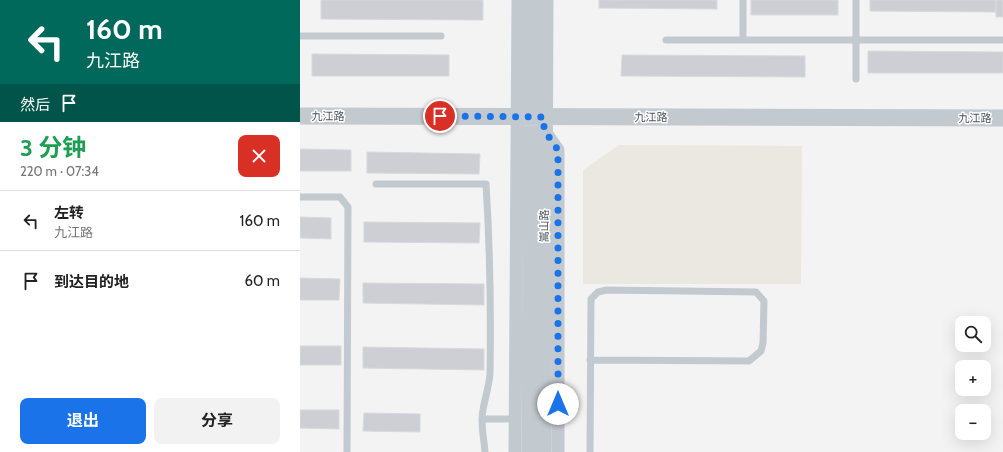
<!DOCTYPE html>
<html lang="zh">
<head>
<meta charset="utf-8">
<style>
	body { margin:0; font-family:Cabin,"Noto Sans SC",sans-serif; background:#f2f2f2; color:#222; height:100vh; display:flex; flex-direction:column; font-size:15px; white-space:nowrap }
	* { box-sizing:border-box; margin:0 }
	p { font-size:13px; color:#767676 }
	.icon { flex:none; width:22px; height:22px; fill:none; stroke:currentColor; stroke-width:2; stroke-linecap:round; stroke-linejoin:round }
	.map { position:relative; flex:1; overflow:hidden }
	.panel { display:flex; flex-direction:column; background:#fff; width:300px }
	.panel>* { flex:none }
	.guide { background:#00695c; color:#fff; overflow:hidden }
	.controls { position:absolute; left:655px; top:316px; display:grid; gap:8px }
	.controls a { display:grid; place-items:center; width:36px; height:36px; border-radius:8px; background:#fff; box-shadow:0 4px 16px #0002; font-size:20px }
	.pin { position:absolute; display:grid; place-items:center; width:34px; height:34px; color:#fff; margin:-17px; border:2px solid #fff; border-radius:50%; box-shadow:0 1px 4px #0007 }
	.me { position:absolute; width:44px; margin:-22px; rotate:0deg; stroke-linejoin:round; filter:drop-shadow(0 0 3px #0008) }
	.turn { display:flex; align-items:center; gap:14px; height:84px; padding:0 20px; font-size:18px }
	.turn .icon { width:52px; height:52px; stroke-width:2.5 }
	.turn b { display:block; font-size:28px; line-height:34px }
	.then { display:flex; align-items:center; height:38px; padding:0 20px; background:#0003; gap:8px; font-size:15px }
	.round { display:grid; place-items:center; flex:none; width:42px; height:42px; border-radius:8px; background:#f2f2f2 }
	.head { display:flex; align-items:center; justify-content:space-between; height:68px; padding:0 20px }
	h1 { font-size:24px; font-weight:700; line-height:30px; color:#1e9e55 }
	.button { display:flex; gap:8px; margin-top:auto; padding:8px 20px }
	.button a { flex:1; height:46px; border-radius:8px; background:#1a73e8; color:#fff; font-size:16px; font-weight:700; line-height:46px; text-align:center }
	.button a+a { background:#f2f2f2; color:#222 }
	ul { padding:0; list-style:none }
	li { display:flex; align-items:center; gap:12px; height:60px; padding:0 20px; border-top:1px solid #e0e0e0 }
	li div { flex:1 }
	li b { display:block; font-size:15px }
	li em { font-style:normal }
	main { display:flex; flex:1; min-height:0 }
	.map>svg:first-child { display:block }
	.commercial { fill:#eae8e1 }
	.building { fill:#cdcfd4; stroke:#d7d9dd }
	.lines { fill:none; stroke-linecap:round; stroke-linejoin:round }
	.service { stroke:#c2c9cf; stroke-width:7 }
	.minor { stroke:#c2c9cf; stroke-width:13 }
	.tertiary { stroke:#c2c9cf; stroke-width:17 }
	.route { stroke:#1a73e8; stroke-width:7; stroke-dasharray:0 12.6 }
	.labels { text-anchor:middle; stroke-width:3; stroke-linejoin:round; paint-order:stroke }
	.street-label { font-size:11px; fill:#4c545e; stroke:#fff }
</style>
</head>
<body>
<main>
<section class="panel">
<div class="guide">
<div class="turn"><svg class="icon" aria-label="left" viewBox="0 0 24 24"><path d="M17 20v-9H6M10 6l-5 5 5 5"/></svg><div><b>160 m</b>九江路</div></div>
<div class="then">然后<svg class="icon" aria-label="arrive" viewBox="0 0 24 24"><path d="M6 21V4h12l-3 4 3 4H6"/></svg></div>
</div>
<div class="head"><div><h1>3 分钟</h1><p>220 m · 07:34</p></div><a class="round" style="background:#d93025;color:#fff"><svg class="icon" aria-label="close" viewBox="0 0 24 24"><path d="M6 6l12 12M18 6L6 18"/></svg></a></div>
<ul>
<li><svg class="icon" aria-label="left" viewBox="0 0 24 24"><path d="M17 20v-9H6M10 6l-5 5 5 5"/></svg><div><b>左转</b><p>九江路</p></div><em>160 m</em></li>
<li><svg class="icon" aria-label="arrive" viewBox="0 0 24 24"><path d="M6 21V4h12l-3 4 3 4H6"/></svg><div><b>到达目的地</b></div><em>60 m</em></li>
</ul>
<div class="button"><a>退出</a><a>分享</a></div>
</section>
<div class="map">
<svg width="703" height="452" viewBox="0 0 703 452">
	<rect width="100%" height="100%" fill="#f4f3f3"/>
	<path class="commercial" d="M319 145 502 146 501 284H283V170Z"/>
	<path class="building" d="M21 0H183V20L21 19Z
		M299 0H417V9L299 8Z
		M451 0H538V15H451Z
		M570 0H696V12L570 11Z
		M696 0H703V17H696Z
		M568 51 703 52V73H568Z
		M12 54 149 55V76H12Z
		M322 55 505 56V77L321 76Z
		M0 149 51 150V171H0Z
		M67 152 180 154 179 174 67 173Z
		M0 217 31 218V239L0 238Z
		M64 222 180 223 179 243 64 242Z
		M0 278 40 279 39 300H0Z
		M63 283 184 284V305L63 303Z
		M0 346H41V365H0Z
		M63 347 184 349V370L63 368Z
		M0 410H39V429L0 428Z
		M64 413 120 414V432L63 431Z"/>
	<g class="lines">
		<path class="service" d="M0 36H141
			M366 40H703
			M443 40V0
			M556 79V0
			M76 184H186C190 247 191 311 190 374 189 386 185 398 183 410 180 423 184 438 185 452
			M0 197H40L48 207 47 452
			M182 419H216
			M290 452 291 299 298 292 307 290 456 292 464 301 463 343 461 351 449 361 290 360"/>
		<path class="minor" d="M244 130 258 150V452
			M215 452 218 0"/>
		<path class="tertiary" d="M0 116 703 118
			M230 452 232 0
			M243 452 245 0"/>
	</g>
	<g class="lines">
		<path class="route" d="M140 116 244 117V130L258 150V404"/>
	</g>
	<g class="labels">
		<g class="street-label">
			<text x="28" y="120">九江路</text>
			<text x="351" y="121">九江路</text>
			<text x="675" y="122">九江路</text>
			<text transform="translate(244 226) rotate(-90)" y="4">嵩山路</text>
		</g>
	</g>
</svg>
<div class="controls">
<a><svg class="icon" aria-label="search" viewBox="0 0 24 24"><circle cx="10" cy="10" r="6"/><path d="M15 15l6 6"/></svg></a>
<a>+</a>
<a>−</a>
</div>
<div class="pin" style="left:140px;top:116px;background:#d93025"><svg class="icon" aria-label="arrive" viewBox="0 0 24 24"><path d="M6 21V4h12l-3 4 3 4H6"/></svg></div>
<svg class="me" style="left:258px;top:404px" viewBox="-20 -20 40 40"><circle r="19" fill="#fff"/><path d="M0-13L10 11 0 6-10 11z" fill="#1a73e8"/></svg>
</div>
</main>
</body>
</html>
